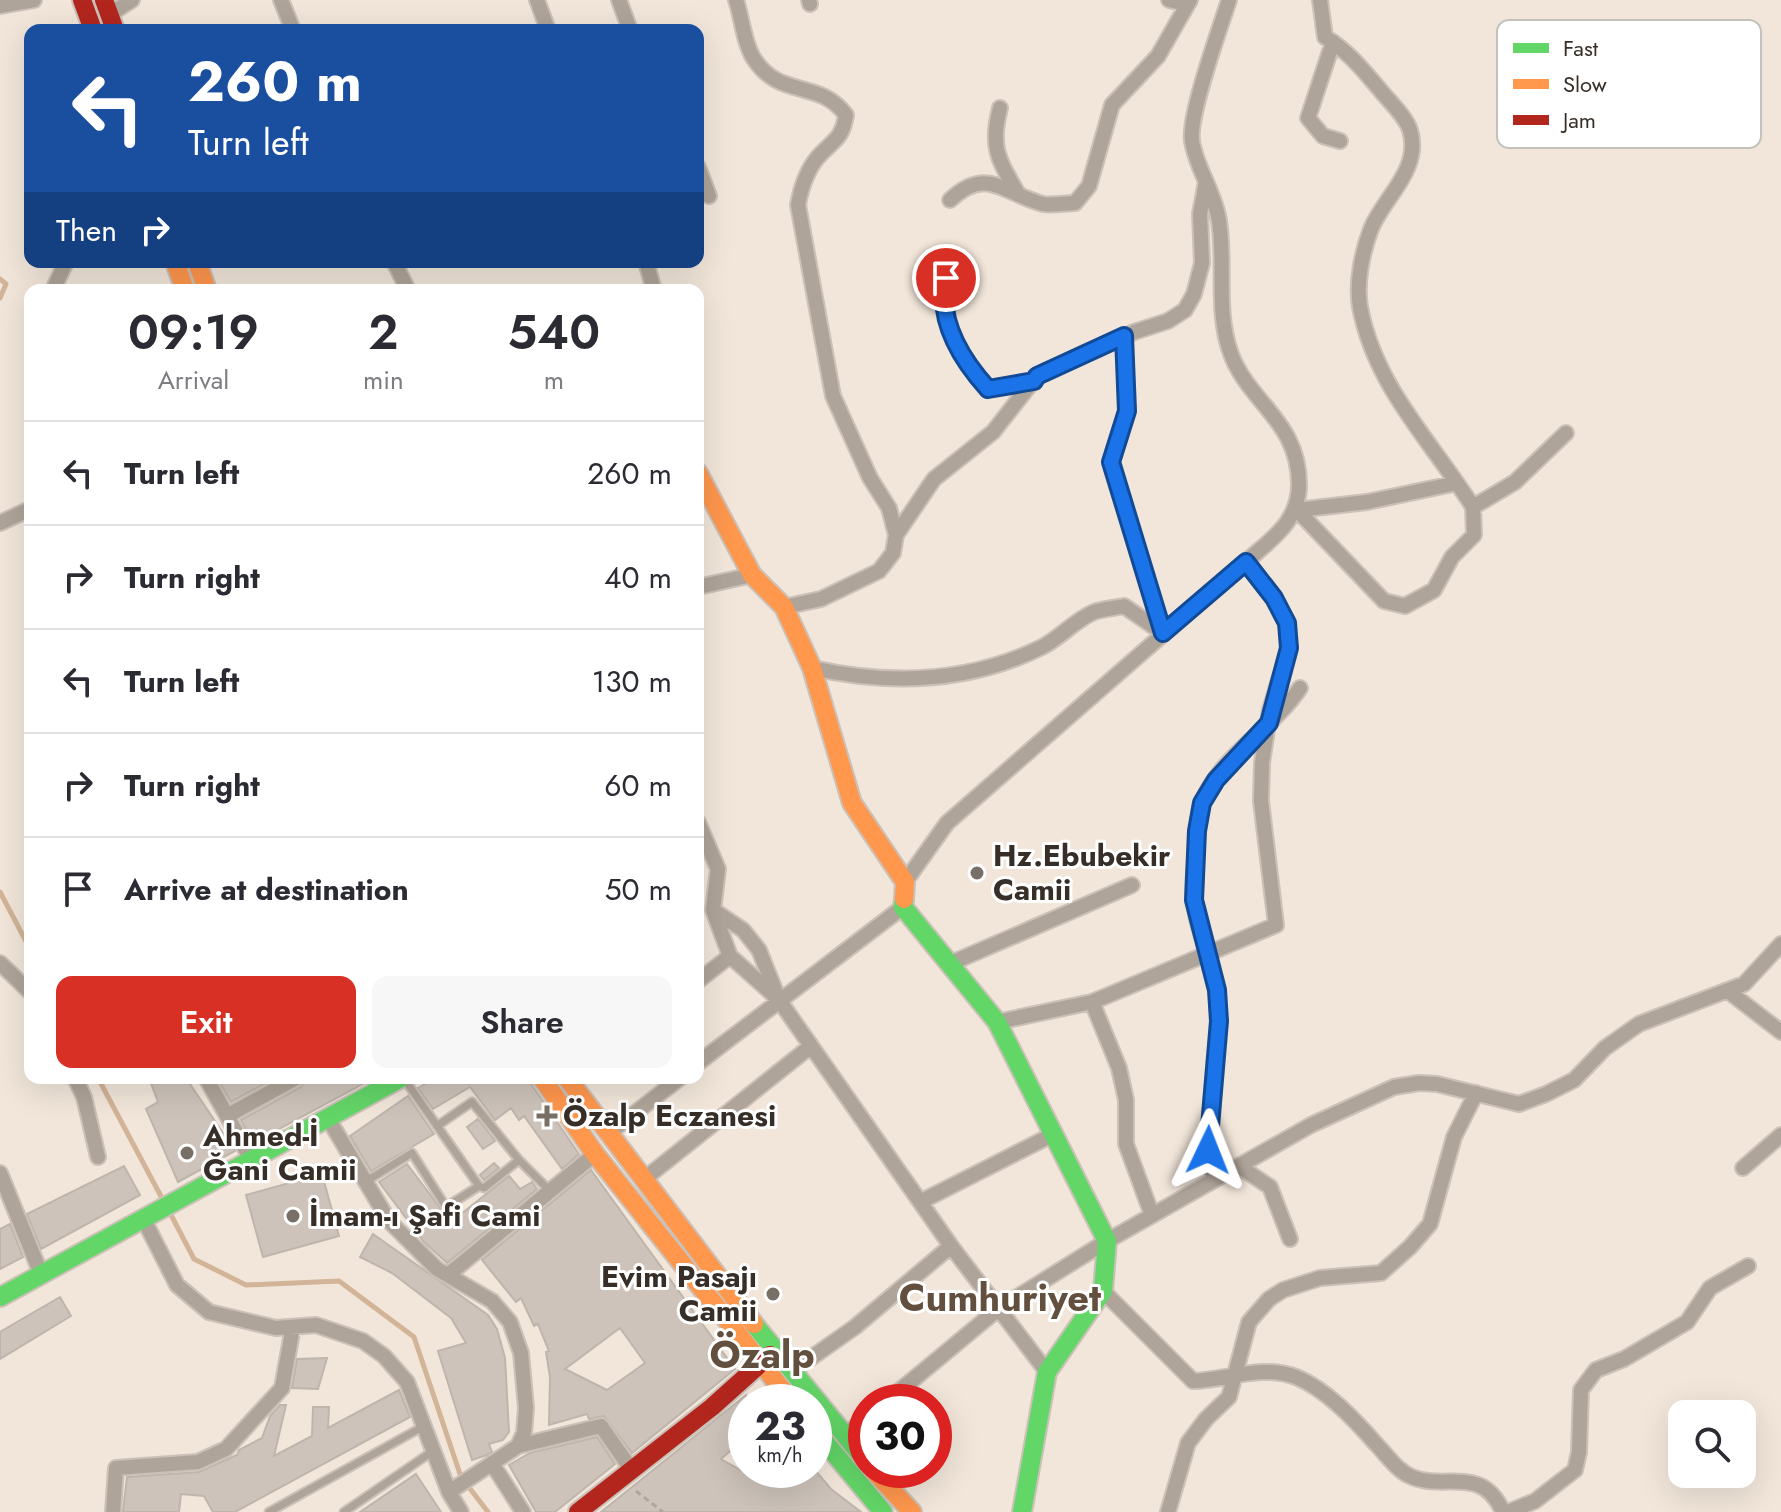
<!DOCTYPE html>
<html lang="en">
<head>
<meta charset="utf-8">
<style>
	body { margin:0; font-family:Jost,sans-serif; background:#f7f7f7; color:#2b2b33; height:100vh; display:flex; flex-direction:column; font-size:30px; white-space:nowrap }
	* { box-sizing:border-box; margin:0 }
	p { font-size:26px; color:#7c7c81 }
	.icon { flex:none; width:44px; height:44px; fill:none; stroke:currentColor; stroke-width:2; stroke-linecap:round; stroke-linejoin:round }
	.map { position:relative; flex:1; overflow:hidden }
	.drawer { position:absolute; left:24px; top:284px; width:680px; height:800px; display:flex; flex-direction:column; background:#fff; border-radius:16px; box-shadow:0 8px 32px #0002 }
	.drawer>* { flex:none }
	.banner { position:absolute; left:24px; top:24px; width:680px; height:244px; border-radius:16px; box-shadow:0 8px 32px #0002; background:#1a4fa0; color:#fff; overflow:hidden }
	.fabs { position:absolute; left:1668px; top:1400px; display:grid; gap:16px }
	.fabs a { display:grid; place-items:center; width:88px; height:88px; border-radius:16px; background:#fff; box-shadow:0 8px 32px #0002; font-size:40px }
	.speed { position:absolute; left:728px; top:1384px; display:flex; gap:16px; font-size:40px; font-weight:700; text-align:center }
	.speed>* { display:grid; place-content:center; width:104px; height:104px; border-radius:50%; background:#fff; box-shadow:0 8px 32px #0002; line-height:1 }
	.speed small { font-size:20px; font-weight:400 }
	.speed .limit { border:12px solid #d22; background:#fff; color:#111 }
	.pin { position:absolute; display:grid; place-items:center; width:68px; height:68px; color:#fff; margin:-34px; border:4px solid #fff; border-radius:50%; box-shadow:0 2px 8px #0007 }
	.me { position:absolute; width:88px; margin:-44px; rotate:2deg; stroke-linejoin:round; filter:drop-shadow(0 0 6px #0008) }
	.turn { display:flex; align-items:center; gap:28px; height:168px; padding:0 32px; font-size:36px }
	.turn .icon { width:104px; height:104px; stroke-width:2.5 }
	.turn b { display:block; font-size:56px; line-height:68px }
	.then { display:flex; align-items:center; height:76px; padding:0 32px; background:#0003; gap:16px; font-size:30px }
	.eta { display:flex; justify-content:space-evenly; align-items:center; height:136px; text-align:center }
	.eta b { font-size:48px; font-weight:600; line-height:56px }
	.action { display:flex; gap:16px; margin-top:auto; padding:16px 32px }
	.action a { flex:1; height:92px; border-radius:16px; background:#d93025; color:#fff; font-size:32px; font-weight:600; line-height:92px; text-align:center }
	.action a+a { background:#f7f7f7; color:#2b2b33 }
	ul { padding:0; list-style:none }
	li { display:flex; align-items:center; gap:24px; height:104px; padding:0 32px; border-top:2px solid #e1e1e2 }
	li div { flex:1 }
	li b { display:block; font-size:30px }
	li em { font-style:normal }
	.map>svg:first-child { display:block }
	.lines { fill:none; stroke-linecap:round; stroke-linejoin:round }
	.stream { stroke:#d2b498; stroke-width:5 }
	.building { fill:#cdc3ba; stroke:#beb5ac; stroke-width:2; fill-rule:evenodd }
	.lane-casing { stroke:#cbc1b8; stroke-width:11 }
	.street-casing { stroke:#cbc1b8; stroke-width:18 }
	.fast-casing { stroke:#cbc1b8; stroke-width:22 }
	.slow-casing { stroke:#cbc1b8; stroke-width:22 }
	.jam-casing { stroke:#cbc1b8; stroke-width:22 }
	.path { stroke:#b1a69e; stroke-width:3; stroke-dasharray:6 4; stroke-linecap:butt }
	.lane { stroke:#afa499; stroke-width:7 }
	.street { stroke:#afa499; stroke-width:14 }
	.fast { stroke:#63d668; stroke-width:18 }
	.slow { stroke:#ff974d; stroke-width:18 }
	.jam { stroke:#b3261e; stroke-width:18 }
	.route-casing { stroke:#114b97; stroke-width:20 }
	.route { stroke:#1a73e8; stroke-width:14 }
	.poi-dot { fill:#786f66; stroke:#fff; stroke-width:3 }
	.labels { text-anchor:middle; stroke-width:6; stroke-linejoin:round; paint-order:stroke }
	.poi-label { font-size:30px; font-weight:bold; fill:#372f27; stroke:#fff; text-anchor:start }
	.district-label { font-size:38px; font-weight:bold; fill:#624f3e; stroke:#fff }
	.key { fill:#fff; stroke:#c3c1be; stroke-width:2 }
	.key-label { font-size:22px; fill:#372f27 }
</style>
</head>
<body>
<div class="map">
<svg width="1781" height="1512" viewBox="0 0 1781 1512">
	<rect width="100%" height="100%" fill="#f2e6da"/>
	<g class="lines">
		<path class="stream" d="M0 279 6 284 0 298
			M0 892 30 949
			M98 1078 164 1202
			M169 1211 194 1259 246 1285 339 1281 414 1337 461 1477 488 1512"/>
	</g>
	<path class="building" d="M149 1078H186L235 1151 178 1182 146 1109 158 1102Z
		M217 1078H275L231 1102Z
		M306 1078H374L253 1143 241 1120 301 1087Z
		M436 1078H527L579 1154 562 1169 524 1116 519 1120 511 1108 495 1120 470 1087 433 1109 418 1088Z
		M408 1096 434 1134 371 1171 350 1136Z
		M478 1119 495 1141 483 1149 467 1127Z
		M494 1163 499 1168 484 1180 480 1175Z
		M407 1164 451 1222 509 1176 520 1189 532 1182 537 1189 447 1263 424 1242 379 1182Z
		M124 1166 140 1195 41 1249 27 1214Z
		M591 1170 735 1369 632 1453 604 1416 589 1419 587 1414 549 1425 550 1377 546 1352 549 1351 538 1324 534 1326 521 1298 516 1302 482 1260ZM620 1328 645 1363 607 1390 565 1369Z
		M322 1174 339 1236 263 1257 246 1195Z
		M10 1224 23 1257 0 1269V1229Z
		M373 1234 488 1315 497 1329 505 1358 509 1432 503 1440 489 1444 492 1452 487 1455 472 1460 438 1351 466 1343 451 1318 392 1273 360 1257Z
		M60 1297 71 1316 0 1359V1332Z
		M327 1358 318 1389 292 1388 297 1359Z
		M399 1390 410 1417 235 1512H213L204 1496 181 1494 179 1512H123L127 1477 199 1472 237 1455 239 1450 262 1438 270 1416 280 1405H286L274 1456 312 1436 313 1407H329L328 1428Z
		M746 1395V1437L721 1459 744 1472 815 1470 831 1489 861 1512H601Z
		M597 1437 615 1464 555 1512H536L509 1465 530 1453Z
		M416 1474 441 1512H360Z"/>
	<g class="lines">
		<defs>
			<path id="lane" d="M437 1126 472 1102 519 1160 550 1191
				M365 1182 412 1153 446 1207 479 1186 405 1080
				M479 1186 484 1188 519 1160
				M269 1512 424 1426
				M344 1512 433 1451"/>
			<path id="street" d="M281 0 293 30
				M537 0 548 30
				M619 0 630 30
				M736 0C742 18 744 44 754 59 781 100 818 78 846 115 842 140 834 139 818 157 807 170 801 188 798 205L833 396 870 478 889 508 896 535
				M809 0 810 4
				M1169 0 1187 4
				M1320 0 1325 37C1349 52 1363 70 1381 91 1390 102 1406 117 1410 130 1422 170 1383 198 1371 229 1362 252 1356 283 1360 307 1375 387 1432 442 1473 507
				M0 6 34 0
				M110 14 132 0
				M1333 42 1308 118 1323 136 1340 141
				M1000 108C990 147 998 159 1017 192
				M698 167 709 196
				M950 200C987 165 1004 194 1043 204 1052 206 1065 203 1075 203L1089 186 1112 105 1158 56 1190 0
				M394 262 408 290
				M646 262 654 290
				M946 278C937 319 961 359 988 389L1034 381
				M53 290 66 262
				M1297 510 1384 601 1405 606 1434 590 1452 557 1474 535 1473 507 1515 482 1566 433
				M1297 510 1367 502 1457 483
				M0 523 30 509
				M698 587 752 575
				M784 607 821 599 879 571 893 553 896 535 934 479 993 432 1037 376 1134 332 1168 321 1185 310 1194 294 1202 263 1200 214 1206 182
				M812 668C889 685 969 683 1042 647 1060 638 1075 620 1094 612 1103 609 1115 608 1124 606L1163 633 1111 462 1127 411 1124 336
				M698 822 718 869 713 910 730 956 776 997
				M905 882 947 823 1246 562C1271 539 1298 523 1299 486 1300 422 1249 403 1231 354 1215 311 1226 265 1219 221 1215 193 1196 168 1192 141 1188 116 1220 28 1229 0
				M713 910 743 930 759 950 779 1000 951 1246 1047 1372
				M0 963 30 992
				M949 964 1132 885
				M698 981 730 956
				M1728 991 1781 1032
				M1092 1002 1119 1068 1126 1100V1144L1152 1215
				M997 1022 1092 1002 1276 925 1261 801 1262 763 1270 710 1289 648 1287 623 1274 598 1246 562
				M698 1063 903 907
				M75 1078 84 1097 98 1157
				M206 1078 251 1159
				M227 1116 296 1078
				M329 1120 389 1221 437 1269 492 1301 510 1322 521 1353 526 1408 524 1433 518 1446 449 1492
				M608 1134 680 1078
				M1239 1166 1270 1187 1290 1239
				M1743 1168 1781 1135
				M0 1173 41 1274
				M643 1180 811 1046
				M1214 1180C1200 1117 1224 1056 1217 993 1214 961 1196 931 1194 899 1192 883 1195 866 1196 850 1197 835 1197 816 1202 802 1222 754 1273 729 1300 688
				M920 1202 1052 1135
				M143 1218 177 1285 209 1312 276 1328 316 1325 363 1341 384 1356 407 1382 449 1492 461 1512
				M448 1275 595 1154
				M1103 1291 1193 1381C1227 1380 1262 1364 1296 1377 1326 1389 1355 1420 1376 1444 1387 1455 1397 1471 1412 1477 1446 1491 1482 1464 1503 1512
				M791 1372 855 1327 951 1246
				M886 1402 998 1309 1107 1241 1311 1125 1394 1087 1419 1083 1437 1084 1519 1104 1546 1094 1574 1080 1605 1048 1639 1024 1744 984 1781 944
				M844 1436 866 1418
				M518 1446 601 1426 631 1469
				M493 1465 523 1512
				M113 1512 116 1468 198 1462 226 1449 282 1388 293 1327
				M1168 1512 1188 1443 1206 1419 1229 1397 1249 1322 1269 1299 1283 1290 1320 1278 1381 1273 1410 1247 1430 1224 1454 1137 1476 1093
				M1508 1512 1535 1501 1575 1470 1579 1452 1581 1390 1596 1370 1624 1359 1687 1322 1710 1288 1748 1266"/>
			<path id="fast" d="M904 899 903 907 997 1022 1107 1241 1103 1291 1047 1372 1022 1512
				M0 1297 401 1078
				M754 1324 866 1461
				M814 1429 883 1512"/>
			<path id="slow" d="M175 262 185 290
				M197 262 207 290
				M698 473 752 575 784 607 812 668 852 803 905 882 904 899
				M542 1078 595 1154 792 1402
				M567 1078 754 1324
				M873 1470 912 1512"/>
			<path id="jam" d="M82 0 93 30
				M104 0 115 30
				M578 1512 712 1407 770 1355"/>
		</defs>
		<use href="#lane" class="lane-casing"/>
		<use href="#street" class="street-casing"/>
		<use href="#fast" class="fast-casing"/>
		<use href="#slow" class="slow-casing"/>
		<use href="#jam" class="jam-casing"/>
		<path class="path" d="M636 1491 663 1512"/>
		<use href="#lane" class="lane"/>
		<use href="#street" class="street"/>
		<use href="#fast" class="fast"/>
		<use href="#slow" class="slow"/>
		<use href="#jam" class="jam"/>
	</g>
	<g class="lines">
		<defs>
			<path id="route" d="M946 278C937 319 961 359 988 389L1034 381 1037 376 1124 336 1127 411 1111 462 1163 633 1246 562 1274 598 1287 623 1289 648 1269 723 1216 780 1202 803 1197 831 1194 900 1217 990 1219 1021 1208 1150"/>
		</defs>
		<use href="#route" class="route-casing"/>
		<use href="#route" class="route"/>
	</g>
	<g class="poi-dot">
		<circle cx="977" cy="873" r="8"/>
		<path d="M543 1104h8v8h8v8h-8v8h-8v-8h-8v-8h8z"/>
		<circle cx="187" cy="1153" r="8"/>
		<circle cx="293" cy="1216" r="8"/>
		<circle cx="773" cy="1294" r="8"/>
	</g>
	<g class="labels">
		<g class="poi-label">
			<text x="993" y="866">Hz.Ebubekir<tspan x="993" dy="34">Camii</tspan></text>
			<text x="563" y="1126">Özalp Eczanesi</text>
			<text x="203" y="1146">Ahmed-İ<tspan x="203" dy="34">Ğani Camii</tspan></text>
			<text x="309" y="1226">İmam-ı Şafi Cami</text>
			<text x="757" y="1287" text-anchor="end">Evim Pasajı<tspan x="757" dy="34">Camii</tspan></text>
		</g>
		<g class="district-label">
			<text x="1000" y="1311">Cumhuriyet</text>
			<text x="762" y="1368">Özalp</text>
		</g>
	</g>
	<rect x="1497" y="20" width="264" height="128" rx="12" class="key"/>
	<rect x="1513" y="43" width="36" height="10" fill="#63d668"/>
	<rect x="1513" y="79" width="36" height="10" fill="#ff974d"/>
	<rect x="1513" y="115" width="36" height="10" fill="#b3261e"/>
	<g class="key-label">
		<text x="1563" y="56">Fast</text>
		<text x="1563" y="92">Slow</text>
		<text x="1563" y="128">Jam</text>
	</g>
</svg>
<div class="fabs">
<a><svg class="icon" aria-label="search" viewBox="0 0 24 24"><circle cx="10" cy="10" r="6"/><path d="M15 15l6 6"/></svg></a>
</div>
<div class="speed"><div>23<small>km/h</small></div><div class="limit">30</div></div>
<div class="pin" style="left:946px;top:278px;background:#d93025"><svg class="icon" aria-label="arrive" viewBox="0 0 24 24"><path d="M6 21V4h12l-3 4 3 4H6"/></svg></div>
<svg class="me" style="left:1208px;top:1150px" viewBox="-20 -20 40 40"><path d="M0-17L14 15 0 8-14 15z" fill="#1a73e8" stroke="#fff" stroke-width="4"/></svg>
<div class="banner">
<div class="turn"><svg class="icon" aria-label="left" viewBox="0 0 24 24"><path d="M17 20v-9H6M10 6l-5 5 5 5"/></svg><div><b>260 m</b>Turn left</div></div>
<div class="then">Then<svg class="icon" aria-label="right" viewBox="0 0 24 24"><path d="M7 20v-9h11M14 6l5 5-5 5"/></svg></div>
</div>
<section class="drawer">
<div class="eta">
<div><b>09:19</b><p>Arrival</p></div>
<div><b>2</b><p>min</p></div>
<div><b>540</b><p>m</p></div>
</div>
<ul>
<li><svg class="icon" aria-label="left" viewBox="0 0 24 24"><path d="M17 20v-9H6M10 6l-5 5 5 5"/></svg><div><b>Turn left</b></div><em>260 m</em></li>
<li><svg class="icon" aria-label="right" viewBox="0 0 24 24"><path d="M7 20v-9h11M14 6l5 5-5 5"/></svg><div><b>Turn right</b></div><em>40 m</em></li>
<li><svg class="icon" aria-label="left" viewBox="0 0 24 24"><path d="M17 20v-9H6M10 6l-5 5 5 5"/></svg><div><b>Turn left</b></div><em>130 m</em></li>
<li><svg class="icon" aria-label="right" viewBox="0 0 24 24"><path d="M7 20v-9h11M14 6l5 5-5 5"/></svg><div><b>Turn right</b></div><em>60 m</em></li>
<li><svg class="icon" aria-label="arrive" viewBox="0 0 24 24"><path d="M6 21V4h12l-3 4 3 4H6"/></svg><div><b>Arrive at destination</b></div><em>50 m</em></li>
</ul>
<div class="action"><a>Exit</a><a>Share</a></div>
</section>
</div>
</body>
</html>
